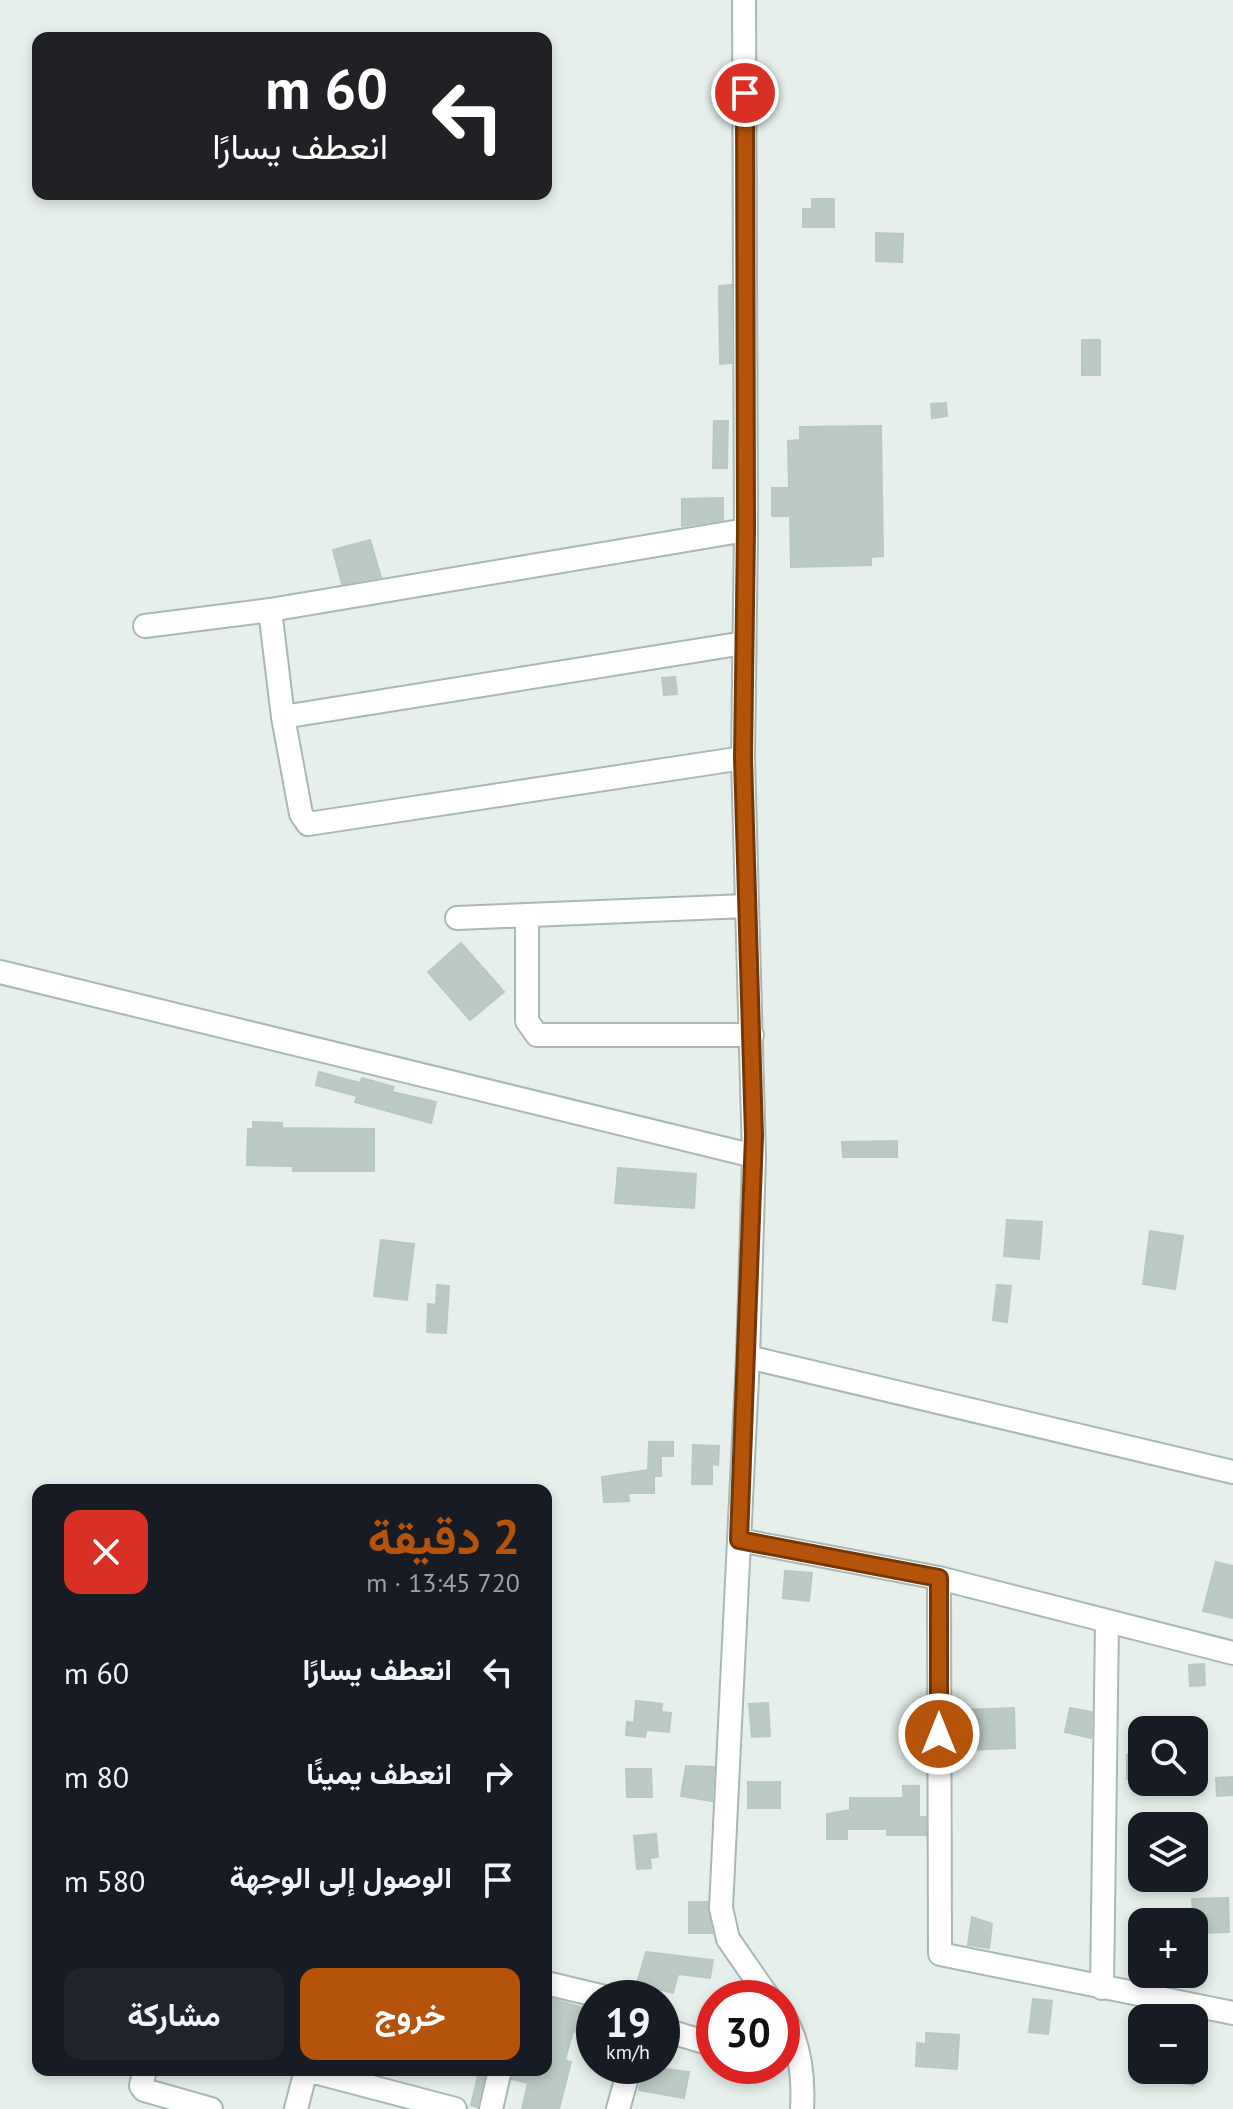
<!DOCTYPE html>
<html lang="ar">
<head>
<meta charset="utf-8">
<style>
	body { margin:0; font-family:"PT Sans",Vazirmatn,sans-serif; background:#20242c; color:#f1f3f6; direction:rtl; height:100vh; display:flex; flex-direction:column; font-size:30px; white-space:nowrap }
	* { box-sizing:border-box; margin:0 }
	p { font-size:26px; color:#9ea1a6 }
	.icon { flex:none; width:44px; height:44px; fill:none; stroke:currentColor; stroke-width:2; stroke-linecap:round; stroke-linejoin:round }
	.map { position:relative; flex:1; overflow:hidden; direction:ltr }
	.side { position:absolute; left:32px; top:1484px; width:520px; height:592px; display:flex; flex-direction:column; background:#171b24; border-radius:16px; box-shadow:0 4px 12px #0003; direction:rtl }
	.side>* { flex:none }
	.hud { position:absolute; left:32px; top:32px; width:520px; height:168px; border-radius:16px; box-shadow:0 4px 12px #0003; direction:rtl; background:#202124; color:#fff; overflow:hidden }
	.controls { position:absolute; left:1128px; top:1716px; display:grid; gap:16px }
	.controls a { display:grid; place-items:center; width:80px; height:80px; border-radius:16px; background:#171b24; box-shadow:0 4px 12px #0003; font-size:40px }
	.speed { position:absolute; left:576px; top:1980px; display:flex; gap:16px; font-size:40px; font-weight:700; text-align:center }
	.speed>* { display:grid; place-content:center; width:104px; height:104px; border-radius:50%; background:#171b24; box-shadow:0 4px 12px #0003; line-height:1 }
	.speed small { font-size:20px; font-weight:400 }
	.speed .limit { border:12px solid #d22; background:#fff; color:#111 }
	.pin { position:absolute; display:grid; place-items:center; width:68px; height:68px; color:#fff; margin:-34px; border:4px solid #fff; border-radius:50%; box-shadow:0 2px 8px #0007 }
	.me { position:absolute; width:88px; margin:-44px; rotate:0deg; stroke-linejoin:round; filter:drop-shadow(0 0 6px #0008) }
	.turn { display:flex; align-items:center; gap:28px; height:168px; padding:0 32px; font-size:36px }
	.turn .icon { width:104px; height:104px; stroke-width:2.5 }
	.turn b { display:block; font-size:56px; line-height:68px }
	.round { display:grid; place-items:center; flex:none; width:84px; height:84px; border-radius:16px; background:#20242c }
	.overview { display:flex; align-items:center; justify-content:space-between; height:136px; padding:0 32px }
	h1 { font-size:48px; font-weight:700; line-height:60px; color:#b45309 }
	.primary-button { display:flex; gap:16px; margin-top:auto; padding:16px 32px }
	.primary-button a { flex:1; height:92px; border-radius:16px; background:#b45309; color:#fff; font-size:32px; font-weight:700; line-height:92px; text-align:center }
	.primary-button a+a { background:#20242c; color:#f1f3f6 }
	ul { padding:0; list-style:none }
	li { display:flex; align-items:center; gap:24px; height:104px; padding:0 32px }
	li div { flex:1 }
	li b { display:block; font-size:30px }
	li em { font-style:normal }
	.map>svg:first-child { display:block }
	.building { fill:#bbcac4; stroke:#b8c9c2; stroke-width:2 }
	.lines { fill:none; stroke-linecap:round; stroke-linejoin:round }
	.minor-casing { stroke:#a8b8b2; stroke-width:26 }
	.minor { stroke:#fff; stroke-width:22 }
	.route-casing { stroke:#753606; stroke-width:20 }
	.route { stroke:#b45309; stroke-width:14 }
</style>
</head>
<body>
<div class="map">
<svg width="1233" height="2109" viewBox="0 0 1233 2109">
	<rect width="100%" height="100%" fill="#e6efeb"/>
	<path class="building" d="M812 199H834V227H803V209H812Z
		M876 233 903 234 902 262 876 261Z
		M731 285V363L720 364 719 286Z
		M1082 340H1100V375H1082Z
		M946 403 947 416 932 418 931 404Z
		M714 421H728L727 468H713Z
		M881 426 883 556 871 557V565L791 567 790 516H772V488H789L788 441 800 440V427Z
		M723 498V520L682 526V499Z
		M370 540 381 577 342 584 333 550Z
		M675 677 677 694 664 695 662 678Z
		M461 943 504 992 470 1020 428 972Z
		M319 1072 360 1083 362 1078 394 1087 392 1092 436 1102 431 1123 355 1102 357 1096 316 1085Z
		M253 1122 282 1123V1128L374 1129V1171H293V1166L247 1165 248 1129H253Z
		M897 1141V1157H843L842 1142Z
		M618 1168 696 1174 694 1208 615 1203Z
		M1007 1220 1042 1222 1039 1259 1004 1256Z
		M1150 1231 1183 1236 1175 1289 1143 1284Z
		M381 1240 414 1244 407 1300 374 1296Z
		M437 1285 449 1286 446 1333 427 1332 428 1304 436 1305Z
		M997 1285 1011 1286 1007 1322 993 1320Z
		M649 1442H673V1456H661V1476H654V1493H628L629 1501 604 1502 602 1477 648 1470Z
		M693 1445 719 1446 718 1465 712 1464V1484H692Z
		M1216 1562 1233 1566V1618L1203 1611Z
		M785 1571 812 1573 809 1601 783 1598Z
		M1204 1664 1205 1685 1190 1686 1189 1665Z
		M636 1701 662 1704 661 1712 671 1713 669 1732 646 1730 645 1737 626 1735 627 1722 634 1723Z
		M768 1703 770 1736 752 1737 749 1704Z
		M1014 1708 1015 1748 965 1750 963 1710Z
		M1070 1708 1092 1712 1091 1738 1065 1732Z
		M1142 1754V1778L1127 1779V1755Z
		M686 1766 714 1767 712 1801 681 1796Z
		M626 1769H651L652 1797H627Z
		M1233 1777V1795L1217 1796 1216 1778Z
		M748 1782H780V1808H748Z
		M903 1786H919V1817H926V1835H887V1829H847V1839H827V1814L850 1810V1798H903Z
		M656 1834 658 1857 650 1858 651 1868 637 1869 634 1836Z
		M1228 1898 1229 1932 1194 1933 1192 1899Z
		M689 1902H707L712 1933H689Z
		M972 1917 992 1924 989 1948 968 1945Z
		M646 1952 713 1960 710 1978 678 1974 673 1993 637 1983Z
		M546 1997 594 2011V2037L573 2031 565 2060 571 2062 559 2109H522L528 2083 512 2079 514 2070H546Z
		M1033 1999 1052 2001 1048 2034 1029 2032Z
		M926 2033 959 2035 957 2069 916 2066 917 2043 926 2044Z
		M644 2066 689 2072 684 2098 639 2090Z
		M1149 2070H1196L1193 2085 1149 2077Z
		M479 2072 485 2074 477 2107 471 2105Z"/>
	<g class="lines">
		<defs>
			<path id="minor" d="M270 610 283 717 301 814 308 824 743 758
				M145 626 270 610 746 530
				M283 717 744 643
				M527 915V1021L537 1035H752
				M457 918 746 906
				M0 972 754 1156 743 758 746 530 744 0
				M754 1156 748 1357 721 1908 728 1939 769 1998
				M748 1357 1233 1472
				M739 1540 939 1578 1233 1653
				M939 1578 940 1954 1233 2013
				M546 1983 609 1998
				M1102 1988 1107 1621
				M782 2013C800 2042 804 2075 802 2109
				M662 2029 714 2045
				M145 2070 141 2086 144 2090 211 2109
				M307 2070 455 2109
				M296 2109 306 2070
				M491 2109 500 2070
				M618 2109 630 2066"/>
		</defs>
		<use href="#minor" class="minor-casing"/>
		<use href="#minor" class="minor"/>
	</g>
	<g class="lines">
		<defs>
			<path id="route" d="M745 93 746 530 743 758 754 1136 739 1540 939 1578V1734"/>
		</defs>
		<use href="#route" class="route-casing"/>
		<use href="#route" class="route"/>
	</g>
</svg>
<div class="controls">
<a><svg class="icon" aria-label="search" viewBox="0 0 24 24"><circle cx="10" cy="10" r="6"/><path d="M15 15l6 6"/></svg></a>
<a><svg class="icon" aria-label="layers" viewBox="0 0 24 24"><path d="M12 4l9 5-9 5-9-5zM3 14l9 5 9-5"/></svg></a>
<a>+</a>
<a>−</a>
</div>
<div class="speed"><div>19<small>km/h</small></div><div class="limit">30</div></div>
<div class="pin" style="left:745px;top:93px;background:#d93025"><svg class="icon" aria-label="arrive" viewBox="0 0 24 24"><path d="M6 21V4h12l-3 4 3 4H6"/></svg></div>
<svg class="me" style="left:939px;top:1734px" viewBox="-20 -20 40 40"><circle r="17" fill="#b45309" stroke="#fff" stroke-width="3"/><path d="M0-11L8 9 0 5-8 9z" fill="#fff"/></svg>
<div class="hud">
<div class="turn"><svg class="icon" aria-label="left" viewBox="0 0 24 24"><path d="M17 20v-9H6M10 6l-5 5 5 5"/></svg><div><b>60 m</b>انعطف يسارًا</div></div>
</div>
<section class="side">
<div class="overview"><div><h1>2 دقيقة</h1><p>720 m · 13:45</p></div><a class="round" style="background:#d93025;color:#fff"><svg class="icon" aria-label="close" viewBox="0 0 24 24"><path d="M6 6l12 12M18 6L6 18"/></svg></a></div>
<ul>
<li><svg class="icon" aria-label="left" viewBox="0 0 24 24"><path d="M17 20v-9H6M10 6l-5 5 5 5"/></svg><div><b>انعطف يسارًا</b></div><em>60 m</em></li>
<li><svg class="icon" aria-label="right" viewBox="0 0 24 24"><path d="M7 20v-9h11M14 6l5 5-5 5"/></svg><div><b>انعطف يمينًا</b></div><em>80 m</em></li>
<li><svg class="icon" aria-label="arrive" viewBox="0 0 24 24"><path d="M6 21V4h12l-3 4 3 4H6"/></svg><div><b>الوصول إلى الوجهة</b></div><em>580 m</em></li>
</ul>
<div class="primary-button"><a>خروج</a><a>مشاركة</a></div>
</section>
</div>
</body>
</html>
